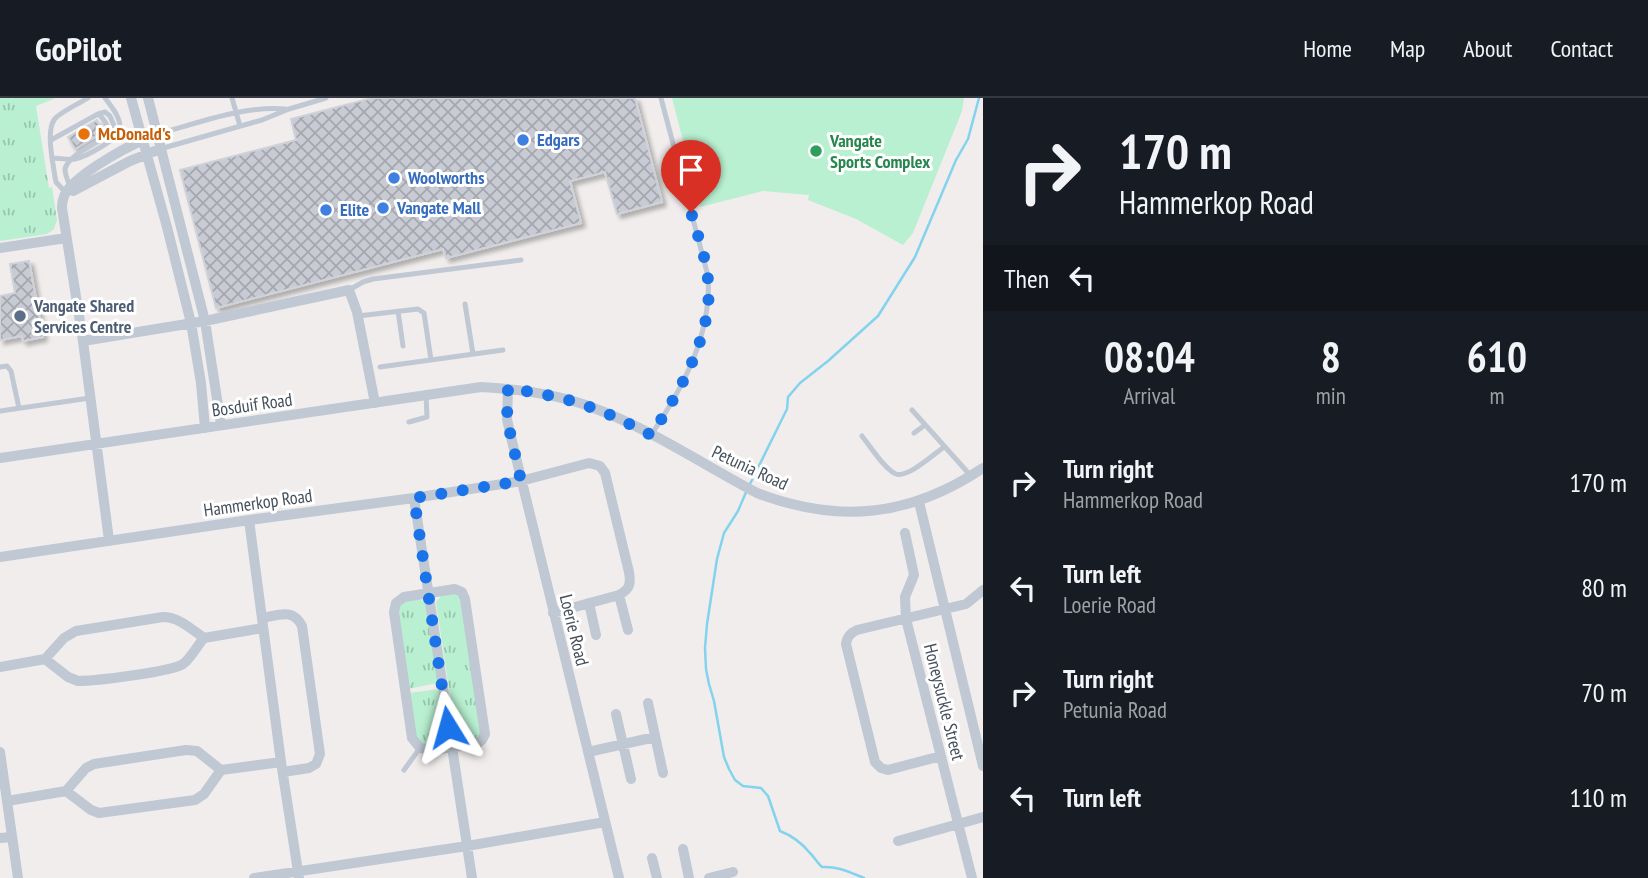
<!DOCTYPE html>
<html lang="en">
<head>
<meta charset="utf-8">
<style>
	body { margin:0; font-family:"PT Sans Narrow",sans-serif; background:#242831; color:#f1f3f6; height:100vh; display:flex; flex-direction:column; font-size:26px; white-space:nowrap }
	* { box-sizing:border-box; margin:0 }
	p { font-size:23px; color:#9ea1a6 }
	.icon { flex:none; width:38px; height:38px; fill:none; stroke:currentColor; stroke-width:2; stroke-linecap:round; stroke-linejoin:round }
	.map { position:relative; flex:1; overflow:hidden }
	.details { display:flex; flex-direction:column; background:#171b24; width:665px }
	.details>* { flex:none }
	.top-card { background:#171b24; color:#f1f3f6; overflow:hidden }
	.pin { position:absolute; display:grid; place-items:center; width:60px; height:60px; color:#fff; margin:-72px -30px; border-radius:50% 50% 50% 0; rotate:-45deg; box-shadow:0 0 7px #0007 }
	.pin .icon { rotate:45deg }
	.me { position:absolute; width:77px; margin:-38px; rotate:352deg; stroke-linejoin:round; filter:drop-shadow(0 0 5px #0008) }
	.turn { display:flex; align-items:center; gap:24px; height:147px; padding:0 21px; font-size:32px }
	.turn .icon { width:91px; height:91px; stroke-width:2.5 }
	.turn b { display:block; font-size:49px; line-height:60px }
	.then { display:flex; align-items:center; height:66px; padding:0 21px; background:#0003; gap:14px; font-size:26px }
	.eta { display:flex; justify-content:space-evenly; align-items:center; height:119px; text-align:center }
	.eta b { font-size:42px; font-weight:700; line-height:49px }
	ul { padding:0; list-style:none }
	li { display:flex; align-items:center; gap:21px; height:105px; padding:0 21px }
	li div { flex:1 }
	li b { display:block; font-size:26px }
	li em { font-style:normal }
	header { display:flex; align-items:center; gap:42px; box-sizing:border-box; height:98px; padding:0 35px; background:#171b24; border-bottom:2px solid #363941 }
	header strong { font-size:33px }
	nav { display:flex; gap:38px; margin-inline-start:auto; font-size:24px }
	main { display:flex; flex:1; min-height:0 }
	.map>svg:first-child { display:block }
	.grass { fill:url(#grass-tufts) }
	.pitch { fill:#b8f0d1 }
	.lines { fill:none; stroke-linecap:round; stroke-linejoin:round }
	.stream { stroke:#83d3ef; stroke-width:2.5 }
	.building { fill:url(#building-cross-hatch); stroke:#d0d2d9; stroke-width:2; filter:url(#shadow) }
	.lane { stroke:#bfc8d3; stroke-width:5 }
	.street { stroke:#bfc8d3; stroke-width:10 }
	.route { stroke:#1a73e8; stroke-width:12; stroke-dasharray:0 21.6 }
	.food-dot { fill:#e8710a; stroke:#fff; stroke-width:2.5 }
	.shop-dot { fill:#3f7fe0; stroke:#fff; stroke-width:2.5 }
	.leisure-dot { fill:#2e9e5b; stroke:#fff; stroke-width:2.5 }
	.service-dot { fill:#5c6f8a; stroke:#fff; stroke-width:2.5 }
	.labels { text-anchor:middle; stroke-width:6; stroke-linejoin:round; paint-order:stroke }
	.food-label { font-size:18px; font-weight:bold; fill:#c56008; stroke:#fff; text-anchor:start }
	.shop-label { font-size:18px; font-weight:bold; fill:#366cbe; stroke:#fff; text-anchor:start }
	.leisure-label { font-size:18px; font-weight:bold; fill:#27864d; stroke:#fff; text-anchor:start }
	.service-label { font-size:18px; font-weight:bold; fill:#4e5e75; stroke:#fff; text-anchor:start }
	.street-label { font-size:18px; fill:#444f5b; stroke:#fff }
</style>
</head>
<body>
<header>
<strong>GoPilot</strong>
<nav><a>Home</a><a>Map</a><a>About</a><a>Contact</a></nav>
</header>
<main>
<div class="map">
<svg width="983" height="780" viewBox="0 0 983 780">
	<defs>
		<pattern id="grass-tufts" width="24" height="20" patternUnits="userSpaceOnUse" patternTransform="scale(1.75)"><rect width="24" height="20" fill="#b8f0d1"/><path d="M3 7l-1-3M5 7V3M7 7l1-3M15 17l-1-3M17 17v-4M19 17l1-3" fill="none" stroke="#97c5ad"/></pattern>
		<pattern id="building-cross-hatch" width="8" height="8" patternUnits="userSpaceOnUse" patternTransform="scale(1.75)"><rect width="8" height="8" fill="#c8cbd3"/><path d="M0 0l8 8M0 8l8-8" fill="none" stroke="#a4a7ae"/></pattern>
		<filter id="shadow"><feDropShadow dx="4" dy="4" stdDeviation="2" flood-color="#0004"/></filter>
	</defs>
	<rect width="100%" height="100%" fill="#f0edec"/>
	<path class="grass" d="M0 0H56L36 8 49 90 52 89 57 122 54 131 47 136 0 143Z
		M455 495 462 501 481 635 478 642C469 644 460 648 456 638L436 504 442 497Z
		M418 501 425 504 438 585 408 591 398 511 403 504Z
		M439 591 445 640 444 646 427 650 417 644 409 595Z"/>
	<path class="pitch" d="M672 0H964L962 13 913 135 903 147 856 121 808 102 809 97 763 93 700 109Z"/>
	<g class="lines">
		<path class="stream" d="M750 386 787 311 788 299 800 285 828 263 878 218 915 159 956 62 968 41 979 0
			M747 392 738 413 724 435 717 461 707 526 705 550 706 571 709 586 714 603 724 659 729 671 735 682 743 688 761 690 768 698 780 733C791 737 803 746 810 755 815 760 817 765 822 769 838 768 849 774 864 780"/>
	</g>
	<path class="building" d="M372 0H635L662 104 617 116 605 74 570 83 581 125 446 160 443 151 216 210 180 72 296 42 291 21Z
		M97 22 103 34 75 51 68 39Z
		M29 163 43 239 23 243 22 238 0 242V198L15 195 10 166Z"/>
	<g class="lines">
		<path class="lane" d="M232 0 240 28
			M98 16 105 14 110 18 115 30 114 33 110 36
			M157 36C197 26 243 7 286 11
			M51 42 98 16C105 21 108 28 110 36 99 43 67 58 65 71 65 77 68 83 70 88
			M160 51 262 22 289 11 326 0
			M52 60C59 60 68 62 75 61 85 59 120 41 120 30 121 20 111 8 105 0
			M66 95 56 84 55 79C53 65 46 34 54 22 58 15 80 5 88 0
			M349 192 363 184 373 181 521 162
			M465 206 473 256
			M398 213 403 248
			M358 218 418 211 424 215 431 262
			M0 269 7 268 11 273 19 310
			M380 269 503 252
			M912 312 971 378
			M0 313 90 300
			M409 324 427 319 426 297
			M914 335 925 327
			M651 337C683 290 712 236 708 178L661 0
			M862 338C870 348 885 372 896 376 908 380 934 356 944 349
			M404 672 420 650"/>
		<path class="street" d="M131 0 167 129 191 225 201 285 205 330
			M148 0 205 223 221 327
			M73 93 130 63 160 51
			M0 150 66 140
			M83 243 205 223 349 192 357 214 375 305
			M508 291 507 321 510 335 619 780
			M0 360 481 289C518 291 556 296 591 309 649 330 702 366 757 395 839 426 910 419 983 370
			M414 400 472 780
			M919 404 983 668
			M249 422 281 664 299 780
			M905 435 914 477 905 499 906 521 972 780
			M109 442 83 243 62 110C62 101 64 95 70 89 89 69 131 46 157 36
			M0 459 249 422 414 400 521 383 589 365 600 368 605 375 629 474C631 486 630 491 619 497L553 515
			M455 491 462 494 465 501 485 636 482 642 476 646 432 652 420 650 412 640 394 514 396 505 404 499Z
			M619 497 628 532
			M589 505 596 537
			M262 520C279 517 293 510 302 528L320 656 316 666 309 670 283 674
			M45 561 68 579 78 583C94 583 171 574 183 566 191 560 197 548 204 540L263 530
			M0 569 45 561 64 540 76 533 163 519C179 519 191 531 204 540
			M648 605 663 675
			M616 616 631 681
			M0 654 18 780
			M588 654 655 639
			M941 658 888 672 881 670 875 664 846 546C847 539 850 535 857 532L966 506 983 492
			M66 693 91 712 99 715 195 702 204 696 221 672 281 664
			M7 703 66 693 86 670 94 666 186 652 197 653 221 672
			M0 740 12 739
			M898 743 983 719
			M683 751 689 780
			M652 760 657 780
			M254 780 467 748 605 724
			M709 780 733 774"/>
	</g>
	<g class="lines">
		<path class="route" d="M448 629 414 400 521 383 507 321 508 290C536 295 564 299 590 309 611 316 631 327 651 337 680 294 714 234 708 182 706 159 697 136 691 114"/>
	</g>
	<circle class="food-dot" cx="84" cy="36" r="7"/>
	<g class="shop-dot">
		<circle cx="523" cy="42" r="7"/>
		<circle cx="394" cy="80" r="7"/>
		<circle cx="383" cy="110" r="7"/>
		<circle cx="326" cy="112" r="7"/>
	</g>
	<circle class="leisure-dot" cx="816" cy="53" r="7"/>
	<circle class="service-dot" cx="20" cy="218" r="7"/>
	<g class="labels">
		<g class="food-label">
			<text x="98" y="42">McDonald's</text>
		</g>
		<g class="shop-label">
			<text x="537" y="48">Edgars</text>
			<text x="408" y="86">Woolworths</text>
			<text x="397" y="116">Vangate Mall</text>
			<text x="340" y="118">Elite</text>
		</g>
		<g class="leisure-label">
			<text x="830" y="49">Vangate<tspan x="830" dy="21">Sports Complex</tspan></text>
		</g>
		<g class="service-label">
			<text x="34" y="214">Vangate Shared<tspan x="34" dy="21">Services Centre</tspan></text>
		</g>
		<g class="street-label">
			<text transform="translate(252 307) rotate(-8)" y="6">Bosduif Road</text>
			<text transform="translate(750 370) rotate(25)" y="6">Petunia Road</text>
			<text transform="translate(258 405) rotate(-8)" y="6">Hammerkop Road</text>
			<text transform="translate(574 532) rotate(76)" y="6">Loerie Road</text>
			<text transform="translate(944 604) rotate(76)" y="6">Honeysuckle Street</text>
		</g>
	</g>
</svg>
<div class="pin" style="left:691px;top:114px;background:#d93025"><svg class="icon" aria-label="arrive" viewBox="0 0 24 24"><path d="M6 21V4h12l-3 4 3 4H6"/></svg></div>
<svg class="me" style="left:448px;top:629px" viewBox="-20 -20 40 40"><path d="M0-17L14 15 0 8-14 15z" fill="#1a73e8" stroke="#fff" stroke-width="4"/></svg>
</div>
<section class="details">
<div class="top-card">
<div class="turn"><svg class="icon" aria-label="right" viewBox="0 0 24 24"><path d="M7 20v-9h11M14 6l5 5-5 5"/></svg><div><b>170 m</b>Hammerkop Road</div></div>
<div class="then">Then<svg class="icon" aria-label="left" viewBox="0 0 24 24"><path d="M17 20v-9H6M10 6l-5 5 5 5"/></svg></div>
</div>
<div class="eta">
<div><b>08:04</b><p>Arrival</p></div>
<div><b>8</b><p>min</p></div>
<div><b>610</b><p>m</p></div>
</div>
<ul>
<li><svg class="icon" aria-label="right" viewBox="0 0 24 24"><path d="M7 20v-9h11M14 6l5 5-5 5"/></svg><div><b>Turn right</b><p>Hammerkop Road</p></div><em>170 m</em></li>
<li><svg class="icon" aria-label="left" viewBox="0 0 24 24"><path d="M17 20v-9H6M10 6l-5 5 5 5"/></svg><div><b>Turn left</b><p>Loerie Road</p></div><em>80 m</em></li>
<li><svg class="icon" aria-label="right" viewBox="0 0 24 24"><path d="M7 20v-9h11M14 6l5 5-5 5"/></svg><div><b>Turn right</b><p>Petunia Road</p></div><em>70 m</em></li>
<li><svg class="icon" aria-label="left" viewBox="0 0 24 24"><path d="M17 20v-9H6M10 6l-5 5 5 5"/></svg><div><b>Turn left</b></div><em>110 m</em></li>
</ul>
</section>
</main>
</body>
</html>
